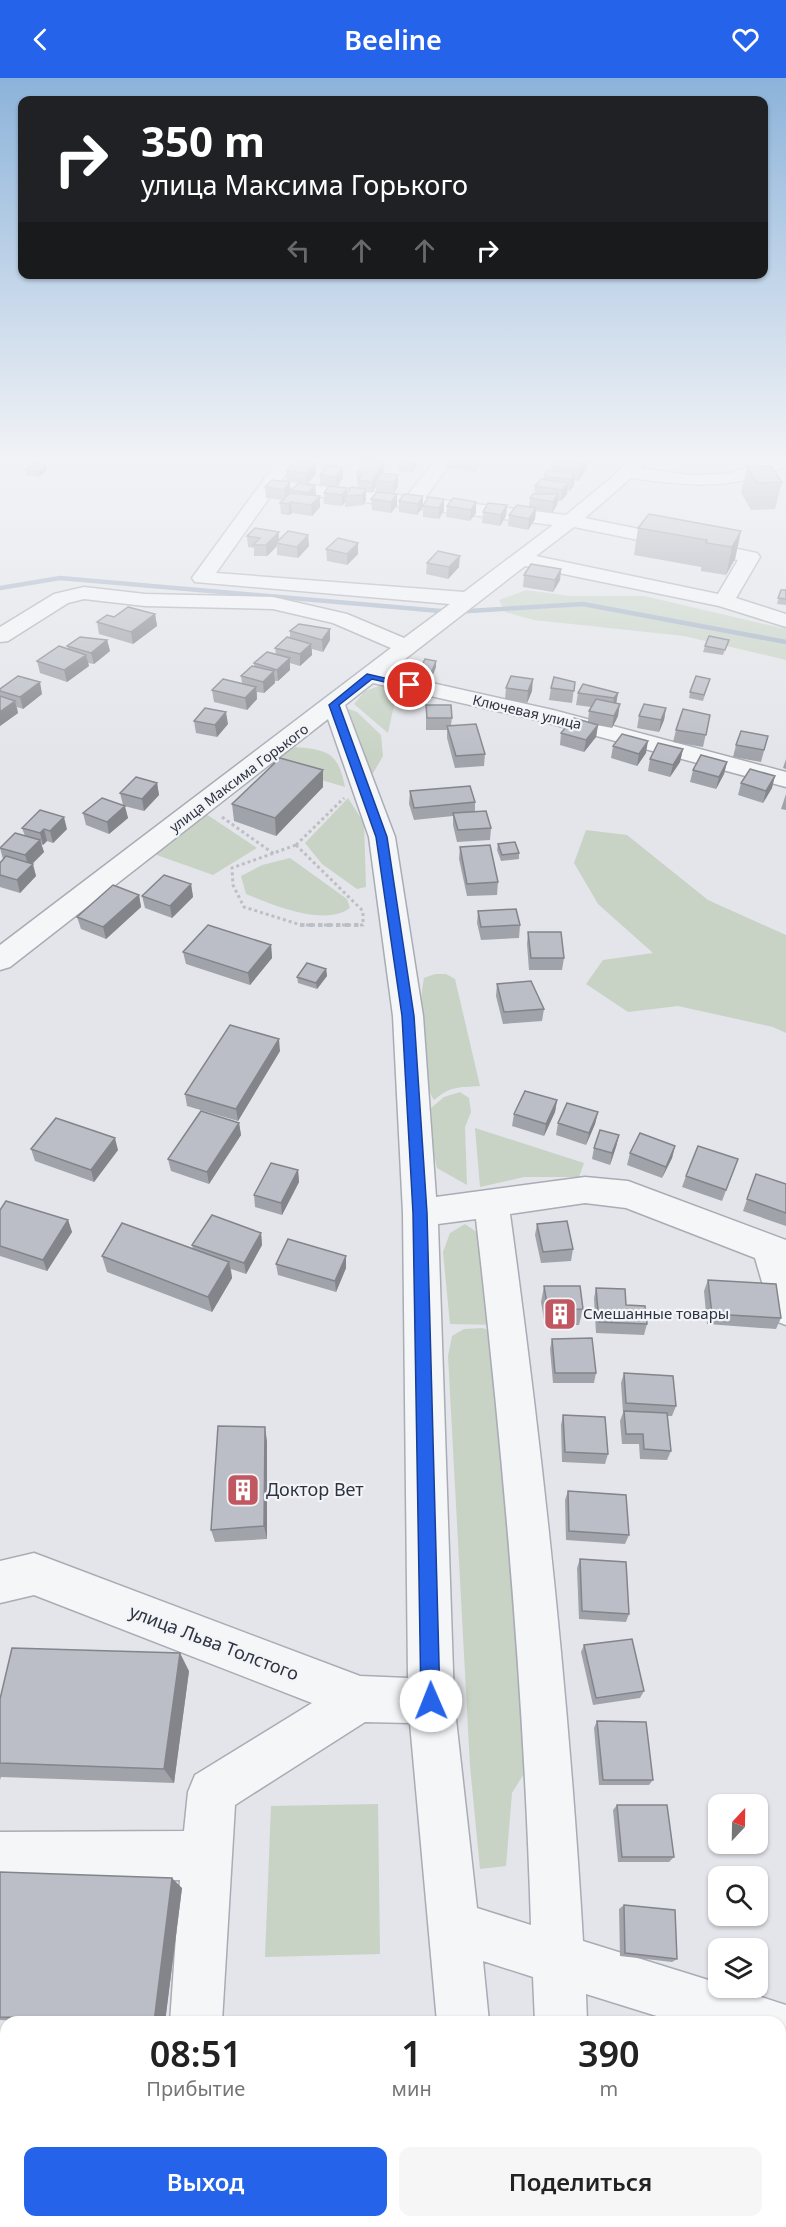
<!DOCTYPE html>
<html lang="ru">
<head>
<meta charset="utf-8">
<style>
	body { margin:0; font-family:"Noto Sans",sans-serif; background:#f6f6f6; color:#222; height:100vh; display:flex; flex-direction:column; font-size:22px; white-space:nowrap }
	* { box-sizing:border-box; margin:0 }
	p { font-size:20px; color:#767676 }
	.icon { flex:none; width:33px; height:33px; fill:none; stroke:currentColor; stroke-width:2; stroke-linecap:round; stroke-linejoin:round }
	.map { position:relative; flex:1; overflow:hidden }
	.side { position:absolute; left:0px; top:1938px; width:786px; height:212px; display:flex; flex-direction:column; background:#fff; border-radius:18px 18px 0 0; box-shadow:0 2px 4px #0004 }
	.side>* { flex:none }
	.hud { position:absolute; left:18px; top:18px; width:750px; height:183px; border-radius:12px; box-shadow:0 2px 4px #0004; background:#202124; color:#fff; overflow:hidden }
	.needle { width:39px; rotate:22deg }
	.buttons { position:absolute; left:708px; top:1716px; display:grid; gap:12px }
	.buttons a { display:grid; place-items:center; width:60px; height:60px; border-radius:12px; background:#fff; box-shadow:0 2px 4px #0004; font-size:30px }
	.pin { position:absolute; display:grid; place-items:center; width:51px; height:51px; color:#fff; margin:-26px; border:3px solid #fff; border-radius:50%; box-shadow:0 2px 6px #0007 }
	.me { position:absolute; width:66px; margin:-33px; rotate:359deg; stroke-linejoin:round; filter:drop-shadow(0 0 4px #0008) }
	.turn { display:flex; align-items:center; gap:21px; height:126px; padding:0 24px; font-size:27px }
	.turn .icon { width:78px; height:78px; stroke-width:2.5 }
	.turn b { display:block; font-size:42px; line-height:51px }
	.lanes { display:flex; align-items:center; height:57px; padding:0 24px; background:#0003; justify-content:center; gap:30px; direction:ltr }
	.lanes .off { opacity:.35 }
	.eta { display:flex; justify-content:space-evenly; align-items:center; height:102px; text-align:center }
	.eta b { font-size:36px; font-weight:600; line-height:42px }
	.cta { display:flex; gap:12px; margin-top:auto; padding:12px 24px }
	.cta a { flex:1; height:69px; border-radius:12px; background:#2563eb; color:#fff; font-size:24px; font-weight:600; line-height:69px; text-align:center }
	.cta a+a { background:#f6f6f6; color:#222 }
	header { display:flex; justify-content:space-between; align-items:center; height:78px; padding:0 24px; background:#2563eb; color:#fff; font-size:27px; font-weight:600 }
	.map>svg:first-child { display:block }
	.green { fill:#c8d3c5 }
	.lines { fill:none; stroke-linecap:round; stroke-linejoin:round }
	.stream { stroke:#a2b1c5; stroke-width:4.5 }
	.minor-casing { stroke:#a9acb4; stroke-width:3 }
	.path-far1 { stroke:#bdbfc4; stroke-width:3; stroke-dasharray:3 3; stroke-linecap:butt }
	.path { stroke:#bdbfc4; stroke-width:4; stroke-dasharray:4.5 4.5; stroke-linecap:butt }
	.minor { fill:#f5f6f8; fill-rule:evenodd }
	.wall { fill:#a1a3aa }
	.shaded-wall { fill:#83858b }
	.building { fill:#bbbec6; stroke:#83858b; stroke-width:1.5 }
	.route { fill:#2563eb; stroke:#184099; stroke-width:1.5 }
	.labels { text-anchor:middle; stroke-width:4.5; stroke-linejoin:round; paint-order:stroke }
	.far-street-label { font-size:14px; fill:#2d3340; stroke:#f3f4f7 }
	.poi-label { font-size:15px; fill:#2d3340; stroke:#f3f4f7; text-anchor:start }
	.near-poi-label { font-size:18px; fill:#2d3340; stroke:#f3f4f7; text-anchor:start }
	.near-street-label { font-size:18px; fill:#2d3340; stroke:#f3f4f7 }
</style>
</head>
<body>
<header><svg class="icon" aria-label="back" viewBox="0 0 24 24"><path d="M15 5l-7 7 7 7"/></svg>Beeline<svg class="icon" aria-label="heart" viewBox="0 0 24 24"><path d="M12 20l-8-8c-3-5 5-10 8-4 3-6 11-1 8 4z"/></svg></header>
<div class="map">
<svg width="786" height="2149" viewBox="0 0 786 2149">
	<rect width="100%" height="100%" fill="#e3e5ea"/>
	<path class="green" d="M526 512 570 518H644L786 551V582L684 558 534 542 505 534 499 522Z
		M379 608 398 609 388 655 354 626 365 613Z
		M341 628 357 634 381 657 383 678 372 697Z
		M296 669C329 672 338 675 345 709L268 686 279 674Z
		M348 720 364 745 366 809 357 811 322 786 305 765Z
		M206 736 257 770 213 797 154 776Z
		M586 752 627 757 708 822 786 857V955L773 949 678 928 628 934 586 906 603 882 653 875 598 826 574 785Z
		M290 780 347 821 350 830C324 849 273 827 246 816L241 798 262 787Z
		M435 896H446L455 901 480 1008C458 1010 452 1007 434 1022 417 994 418 932 424 900Z
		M460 1014 469 1020 471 1034 465 1049 467 1107 437 1090 433 1073 431 1030 444 1019Z
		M475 1050 584 1085 579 1099H524L480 1109Z
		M465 1146 481 1157 498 1247 450 1246 443 1174 450 1155Z
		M482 1250 500 1255 525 1486 515 1553 527 1604 533 1681 512 1715 506 1788 480 1791 470 1688 448 1278 452 1258 464 1251Z
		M378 1726 380 1876 265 1879 271 1728Z"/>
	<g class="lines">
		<path class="stream" d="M0 510 60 500 452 534 583 526 786 564"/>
		<defs>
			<path id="minor" d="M281 378H298L281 403 407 418 439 378H456L425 420 566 437 611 400 632 378H650L640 390 689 397 726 396 786 378V388C731 413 688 408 631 400L585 440 757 475 760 479 736 520 786 536V549L719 528 525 488 387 595 553 632 786 694V709L541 643 373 605 345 627 395 759 423 938 436 1119 585 1099 628 1103 786 1162V1247L773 1242 755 1180 626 1130 585 1125 510 1136C543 1377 569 1620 583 1863L718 1905V1910H733L786 1927V1979L780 1977V1944H676L586 1916 587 1944H535L533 1899 483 1883 489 1944H437L410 1645 365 1644 235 1727 222 1944H170L180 1802 0 1804V1754L184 1753 188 1714 195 1697 312 1625 34 1517 0 1525V1483L34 1475 360 1598 408 1600 403 1135 393 938 369 759 328 641 10 889 0 892V867L391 570 333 545 273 531 145 528 84 521 68 525 8 563 0 564V549L54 516 84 509 145 516 273 519 347 536 404 560 450 526 195 504 192 500ZM274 413 553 447 464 514 216 495ZM574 449 738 482 718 516 536 478ZM476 1141C503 1375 524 1611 531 1847L477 1830 454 1623 438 1146Z
				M0 1976H6V2030H0Z
				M445 2144H502L503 2149H445Z
				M549 2144H606L607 2149H549Z"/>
		</defs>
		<use href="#minor" class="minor-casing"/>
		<path class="path-far1" d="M222 739 274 776
			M296 767 363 833V847H301L244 829 233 807 232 790Z
			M296 767 344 720"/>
		<path class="path" d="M300 847H363"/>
		<use href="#minor" class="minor"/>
	</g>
	<path class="wall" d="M402 378H418L417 388 412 394 399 393V382Z
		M448 378H481V384L475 394 446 390Z
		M565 378H599L593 385 588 384 587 389 579 403 574 402V407L570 413H567V416L561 423H558L557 427 552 435 536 432 535 441 528 452 508 448 509 437 529 429 530 420 534 416 535 408 544 401V398L550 392 551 388 562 383Z
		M700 378H738L735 383Z
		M384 381V392L382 395 398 408 394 415 376 413V408L372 415 366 414V422L363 427 345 429V424L342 428 324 426V415L329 409 320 408V397L343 389V400L337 409 347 414 358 410V406H357V395Z
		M747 389 782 404 775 431 751 432 741 415Z
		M25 392H47L39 399 27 397Z
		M286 393 316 396 307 406 287 403Z
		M272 402 291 415H292L291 412 315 408 316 417 320 429 312 438 292 435 289 437 281 436 280 425 283 422 266 420 265 409Z
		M397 416V427L391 435 372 432 371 421Z
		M404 416 423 428 444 421V432L439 441 423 439V429L417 437 399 434V423Z
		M453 420 476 435 470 443 446 439 447 428Z
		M507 427 506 438 500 448 482 445 483 434Z
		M638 450 741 453 735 481 726 497 701 493V489L634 477Z
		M308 457 309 468 298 480 277 477V468L267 478H254V470L248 469 247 458 279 463Z
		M358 465V476L347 487 327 483 326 471Z
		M427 485 459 489 448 501 426 496Z
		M561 491 560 502 553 514 523 509 524 497Z
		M781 512H786V527L777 526Z
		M155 536 157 548 133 566 99 556 97 544 114 539Z
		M330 551V562L323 574 312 571V577L300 588 290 585V592L278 603H274L275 605 264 615 257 614V621L247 632 214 624 212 612 242 605 241 598 254 588V585L276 577 275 570 290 560V553Z
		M107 562 110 573 94 586 88 585 89 588 67 604 40 595 37 583 68 571 67 568Z
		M729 562 723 577 703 574 705 568Z
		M436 583V589L432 599 420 597V591Z
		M710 601 703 623 689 620 690 614Z
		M575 604 572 625 549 622 551 610Z
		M506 610 532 613 527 625 505 621Z
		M0 611 42 616 23 631 17 629 18 635 0 648Z
		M578 615H618L616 625 618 638 612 650 592 646 598 647 596 659 584 674 560 667 561 655 588 644 589 633 591 629 576 627Z
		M426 627 452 640 451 647 485 676 484 688 455 690 447 660V652H426Z
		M666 630 664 642 659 654 637 650 639 638Z
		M710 637 703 669 673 664 676 652Z
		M194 643 228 646 217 659 196 655Z
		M768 658 761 684 733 679 736 667Z
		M613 668 646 675 637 688 611 680Z
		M683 671 680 684 670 699 648 693 650 681Z
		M786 681V691L783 690Z
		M727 684 724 696 716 711 690 704 693 692Z
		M323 692V709L276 758 234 743 232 726Z
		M157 705 159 717 144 733 124 728 128 740 109 756 86 747 83 735 123 727 120 715Z
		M741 705 772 710 763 725 738 717Z
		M410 713 475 724V733L491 750 490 762 457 764 453 747V738L414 742 409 726Z
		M786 716V732L781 731Z
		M22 750 67 751 53 765 47 763 43 767 41 766 44 774 32 786 36 798 20 815 0 809V785L3 781 0 770 25 758Z
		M498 766 519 775V781L501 783 497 772Z
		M460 769 498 804 497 817 467 818 459 781Z
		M191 806 193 819 172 840 145 830 142 818Z
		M139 817 141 829 106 861 81 851 77 839Z
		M478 833 520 847 519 860 481 862 477 845Z
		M528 854 564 880 562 892H529L527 866Z
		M271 867 272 880 250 907 186 886 183 874Z
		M326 891 327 898 317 911 298 905 297 899Z
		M497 906 544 931 542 943 503 946 496 918Z
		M280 973 238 1043 187 1028 185 1016Z
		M557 1022 555 1034 544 1058 512 1048 514 1036Z
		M598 1034 595 1046 586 1067 556 1057 558 1045Z
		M239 1045 241 1057 209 1106 171 1093 168 1081Z
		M619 1057 616 1069 610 1087 592 1081 594 1070Z
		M675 1068 672 1080 662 1100 627 1087 630 1075Z
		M31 1071 118 1072 94 1104 35 1083Z
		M738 1081 722 1123 682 1109 686 1098Z
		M298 1092 299 1104 282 1137 255 1129 254 1117Z
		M756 1096 786 1106V1148L743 1133Z
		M0 1132 68 1142 72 1154 47 1193 0 1178Z
		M537 1146 573 1171 571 1183 541 1185 535 1157Z
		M261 1155 262 1167 246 1196 231 1191 232 1200 212 1234 107 1194 102 1178 193 1171 192 1167Z
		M276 1186 346 1190 336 1214 278 1197Z
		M708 1202 781 1240 776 1251 707 1246 704 1213Z
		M544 1208 583 1231 579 1247 545 1248 541 1224Z
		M596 1210 626 1227 647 1246 644 1257 596 1255 594 1220Z
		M552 1261 596 1295 594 1305H553L550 1271Z
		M624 1295 676 1328 672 1338H667L671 1373 667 1382 640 1381 639 1366H622L620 1343 623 1335 621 1305Z
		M563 1337 608 1376 605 1386 562 1384 561 1347Z
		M267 1363V1461L215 1464 211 1452Z
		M568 1413 629 1457 625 1466 566 1462 565 1422Z
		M580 1481 629 1536 626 1544 579 1541 577 1490Z
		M584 1567 644 1613 640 1620 593 1627 581 1574Z
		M189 1593 174 1705 1 1699 0 1702V1621Z
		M597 1643 653 1702 649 1707H599L594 1650Z
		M617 1727 674 1779 669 1784H618L613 1732Z
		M0 1794 182 1810 165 1944H47L0 1942Z
		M624 1827 677 1881 672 1884 620 1878 619 1831Z
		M646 2144H738L739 2149H647Z"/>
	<path class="shaded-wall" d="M417 378H418L417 388 412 394V384Z
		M478 378H481V384L475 394V383Z
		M588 378 587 389 579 403 580 392Z
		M594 378H599L593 385Z
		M384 381V392L378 403H376V408L372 415V404Z
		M316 385V396L307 406V395Z
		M46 387 47 392 39 399 38 394Z
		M343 389V400L337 409 336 399Z
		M575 396 574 407 570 413 571 402Z
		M398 397V408L394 415V404Z
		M290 404 291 415 285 422 284 412Z
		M568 405 567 416 561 423 562 412Z
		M315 408 316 418 308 426V415Z
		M347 410V418H345V424L342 428V417Z
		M366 411V422L363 427 362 417Z
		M397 416V427L391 435V424Z
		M558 416 557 427 552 435 553 424Z
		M320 418V429L312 438 311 427Z
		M423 418V429L417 437 418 426Z
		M444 421V432L439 441V430Z
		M291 424 292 435 289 437V426Z
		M476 424V435L470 443 471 432Z
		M507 427 506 438 500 448 501 437Z
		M536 430 535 441 528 452 529 441Z
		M741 453 735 481 726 497 732 469Z
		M279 454V465H276L277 468 267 478 266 467Z
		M308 457 309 468 298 480 297 469Z
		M358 465V476L347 487V476Z
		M460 478 459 489 448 501 449 489Z
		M561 491 560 502 553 514 555 502Z
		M155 536 157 548 133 566 131 554Z
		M330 551V562L323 574 322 562Z
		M107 562 110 573 94 586 91 575Z
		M311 566 312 577 300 588V576Z
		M86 577 89 588 67 604 64 592Z
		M290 580V592L278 603 277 592Z
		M436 583V589L432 599V593Z
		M274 593 275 605 264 615 263 604Z
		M533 601 532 613 527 625 528 613Z
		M40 604 42 616 23 631 20 619Z
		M256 609 257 621 247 632 245 620Z
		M618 615 616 626 612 632 614 620Z
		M15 623 18 635 0 648V634Z
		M620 626 618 638 612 650 614 638Z
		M666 630 664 642 659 654 661 642Z
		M226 634 228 646 217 659 215 647Z
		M598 647 596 659 584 674 586 662Z
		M648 663 646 675 637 688 639 676Z
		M683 671 680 684 670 699 673 687Z
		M727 684 724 696 716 711 719 699Z
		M323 692V709L276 758 275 740Z
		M775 698 772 710 763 725 766 713Z
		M157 705 159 717 144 733 142 721Z
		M125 728 128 740 109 756 107 744Z
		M64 739 67 751 53 765 50 753Z
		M44 751 47 763 43 767 40 755Z
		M40 762 44 774 29 789 25 777Z
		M33 786 36 798 20 815 17 802Z
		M191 806 193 819 172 840 170 828Z
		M139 817 141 829 106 861 103 849Z
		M271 867 272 880 250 907 248 895Z
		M326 891 327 898 317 911 316 905Z
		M279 961 280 973 238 1043 236 1031Z
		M557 1022 555 1034 544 1058 546 1046Z
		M598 1034 595 1046 586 1067 589 1055Z
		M239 1045 241 1057 209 1106 207 1094Z
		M619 1057 616 1069 610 1087 612 1075Z
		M115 1060 118 1072 94 1104 91 1092Z
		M675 1068 672 1080 662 1100 666 1089Z
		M298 1092 299 1104 282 1137 281 1125Z
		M68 1142 72 1154 47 1193 43 1182Z
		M261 1155 262 1167 246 1196 244 1185Z
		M346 1178V1190L336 1214 335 1203Z
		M229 1184 232 1200 212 1234 208 1219Z
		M265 1349 267 1363V1461L264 1448Z
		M180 1575 189 1593 174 1705 164 1691Z
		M172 1800 182 1810 165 1944H154Z
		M304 2144H309L308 2149H304Z"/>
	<path class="building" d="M402 378H417L412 384 399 382Z
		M448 378H478L475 383 447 379Z
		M565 378H588L584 384 562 381Z
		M368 380 384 381 372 404 358 402 363 396 357 395Z
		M296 382 316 385 307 395 286 393Z
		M555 382 584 386 580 392 551 388Z
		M34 385 46 387 38 394 25 392Z
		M327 387 343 389 336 399 320 397Z
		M771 388 782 404 757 405 747 389Z
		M548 392 575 396 571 402 544 398Z
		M381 395 398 397 394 404 376 403Z
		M541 401 568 405 562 412 535 408Z
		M272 402 290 404 284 412 265 409Z
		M299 405 315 408 308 415 291 412Z
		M329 408 347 410 342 417 324 415Z
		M351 409 366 411 362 417 345 418Z
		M377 414 397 416 391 424 371 421Z
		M290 415 320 418 311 427 291 424 289 426 280 425Z
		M404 416 423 418 418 426 399 423Z
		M533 416H558L553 424 530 420Z
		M428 419 444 421 439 430 423 428Z
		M453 420 476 424 471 432 447 428Z
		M488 425 507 427 501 437 483 434Z
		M517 427 536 430 529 441 509 437Z
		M649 436 741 453 732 469 706 465 707 462 638 450Z
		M255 450 279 454 266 467H253L260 460 247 458Z
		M288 453 308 457 297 469 276 465Z
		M338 460 358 465 347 476 326 471Z
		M438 473 460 478 449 489 427 485Z
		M531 486 561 491 555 502 524 497Z
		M781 512H786V521L778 520Z
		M128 529 155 536 131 554 97 544 107 537 114 539Z
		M299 546 330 551 322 562 290 553Z
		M709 558 729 562 725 572 705 568Z
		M80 559 107 562 91 575 67 568Z
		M287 559 311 566 300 576 275 570Z
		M59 568 86 577 64 592 37 583Z
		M267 574 290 580 277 592 254 585Z
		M425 581 436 583 432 593 420 591Z
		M252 588 274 593 263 604 241 598Z
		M18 598 40 604 20 619 0 613V611Z
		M511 598 533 601 528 613 506 610Z
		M696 598 710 601 704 617 690 614Z
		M554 599 575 604 574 613 551 610Z
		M223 601 256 609 245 620 212 612Z
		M583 606 618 615 614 620 578 615Z
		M0 618 15 623 0 634Z
		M596 621 620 626 614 638 589 633Z
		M644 626 666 630 661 642 639 638Z
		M426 627H451L452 640H427Z
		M205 630 226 634 215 647 194 643Z
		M683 631 710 637 706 657 676 652Z
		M574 640 598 647 586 662 561 655Z
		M476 646 485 676 456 678 447 648Z
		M741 653 768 658 764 672 736 667Z
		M622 656 648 663 639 676 613 668Z
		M658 665 683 671 673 687 650 681Z
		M701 677 727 684 719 699 693 692Z
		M280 680 323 692 275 740 232 726Z
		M750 691 775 698 766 713 741 705Z
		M136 699 157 705 142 721 120 715Z
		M470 708 475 724 414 730 410 713Z
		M102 720 125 728 107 744 83 735Z
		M40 732 64 739 50 753 44 751 40 755 22 750Z
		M486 733 491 750 458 752 453 735Z
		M15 755 40 762 25 777 0 770Z
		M515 764 519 775 502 777 498 766Z
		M490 767 498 804 467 806 460 769Z
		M6 778 33 786 17 802 0 797V785Z
		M164 797 191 806 170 828 142 818Z
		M113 807 139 817 103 849 77 839Z
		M516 831 520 847 481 849 478 833Z
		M208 847 271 867 248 895 183 874Z
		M528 854H561L564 880H531Z
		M307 885 326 891 316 905 297 899Z
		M531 903 544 931 504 934 497 906Z
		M230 947 279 961 236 1031 185 1016Z
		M525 1013 557 1022 546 1046 514 1036Z
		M567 1025 598 1034 589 1055 558 1045Z
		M201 1033 239 1045 207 1094 168 1081Z
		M56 1040 115 1060 91 1092 31 1071Z
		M600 1052 619 1057 612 1075 594 1070Z
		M640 1055 675 1068 666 1089 630 1075Z
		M698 1068 738 1081 726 1112 686 1098Z
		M271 1085 298 1092 281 1125 254 1117Z
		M756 1096 786 1106V1135L747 1121Z
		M6 1123 68 1142 43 1182 0 1168V1132Z
		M212 1137 261 1155 244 1185 192 1167Z
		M567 1143 573 1171 543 1174 537 1146Z
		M122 1145 229 1184 208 1219 102 1178Z
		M288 1161 346 1178 335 1203 276 1186Z
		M708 1202 776 1206 781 1240 712 1236Z
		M544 1208H580L583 1231 548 1232Z
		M596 1210 625 1211 626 1227 645 1228 647 1246 599 1244Z
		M592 1260 596 1295H555L552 1261Z
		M624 1295 673 1298 676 1328 626 1325Z
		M624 1333 667 1335 671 1373 644 1371 643 1356H626Z
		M563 1337 605 1339 608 1376 565 1374Z
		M218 1348 265 1349 264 1448 211 1452Z
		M568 1413 626 1417 629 1457 569 1453Z
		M580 1481 626 1484 629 1536 582 1533Z
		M632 1561 644 1613 596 1620 584 1567Z
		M12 1570 180 1575 164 1691 0 1685V1621Z
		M597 1643 646 1644 653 1702H603Z
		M617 1727H667L674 1779H622Z
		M0 1794 172 1800 154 1944 0 1939Z
		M624 1827 675 1832 677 1881 625 1875Z
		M89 2144H304V2149H88Z
		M652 2144H738L739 2149H652Z"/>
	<linearGradient id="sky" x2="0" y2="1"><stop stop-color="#8cb3da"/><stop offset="0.56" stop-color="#f2f3f6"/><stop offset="1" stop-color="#f2f3f6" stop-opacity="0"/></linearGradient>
	<rect width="786" height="679" fill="url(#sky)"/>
	<path class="route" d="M367 596 415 607 410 610 372 601 339 627 387 759 414 938 427 1135 440 1623 437 1630 431 1632 424 1630 421 1623 413 1135 402 938 376 759 329 627Z"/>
	<defs>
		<symbol id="building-square" viewBox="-11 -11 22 22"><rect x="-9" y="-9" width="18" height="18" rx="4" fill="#c05761" stroke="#f3f4f7"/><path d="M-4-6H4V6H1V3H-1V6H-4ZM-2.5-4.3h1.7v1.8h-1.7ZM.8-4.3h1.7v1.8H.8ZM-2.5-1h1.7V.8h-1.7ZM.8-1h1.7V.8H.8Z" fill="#fff"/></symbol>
	</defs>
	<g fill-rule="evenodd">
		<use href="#building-square" x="541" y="1217" width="38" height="38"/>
		<use href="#building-square" x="224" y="1393" width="38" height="38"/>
	</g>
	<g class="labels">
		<g class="far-street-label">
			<text transform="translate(527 634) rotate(13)" y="5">Ключевая улица</text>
			<text transform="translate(239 700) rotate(-37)" y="5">улица Максима Горького</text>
		</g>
		<g class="poi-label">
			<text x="583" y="1241">Смешанные товары</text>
		</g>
		<g class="near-poi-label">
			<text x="266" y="1418">Доктор Вет</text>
		</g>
		<g class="near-street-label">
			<text transform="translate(214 1565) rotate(21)" y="6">улица Льва Толстого</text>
		</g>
	</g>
</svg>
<div class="buttons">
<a><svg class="needle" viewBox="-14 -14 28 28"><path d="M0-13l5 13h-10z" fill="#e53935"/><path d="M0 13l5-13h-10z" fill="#767676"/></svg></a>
<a><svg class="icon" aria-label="search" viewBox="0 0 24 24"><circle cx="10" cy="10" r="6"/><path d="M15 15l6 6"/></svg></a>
<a><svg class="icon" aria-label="layers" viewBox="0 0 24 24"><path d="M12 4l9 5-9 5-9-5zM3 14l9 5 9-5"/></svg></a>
</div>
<div class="pin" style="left:410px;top:607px;background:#d93025"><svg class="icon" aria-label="arrive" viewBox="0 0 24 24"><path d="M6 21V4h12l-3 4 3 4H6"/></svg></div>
<svg class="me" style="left:431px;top:1623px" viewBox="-20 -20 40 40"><circle r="19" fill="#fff"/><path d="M0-13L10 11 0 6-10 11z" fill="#2563eb"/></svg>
<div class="hud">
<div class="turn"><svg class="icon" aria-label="right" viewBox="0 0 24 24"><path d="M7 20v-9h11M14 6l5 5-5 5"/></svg><div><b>350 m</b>улица Максима Горького</div></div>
<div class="lanes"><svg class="icon off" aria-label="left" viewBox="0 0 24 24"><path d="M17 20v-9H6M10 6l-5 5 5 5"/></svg><svg class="icon off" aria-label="ahead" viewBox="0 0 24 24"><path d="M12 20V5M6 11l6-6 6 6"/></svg><svg class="icon off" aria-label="ahead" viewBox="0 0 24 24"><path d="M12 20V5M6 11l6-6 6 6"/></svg><svg class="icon" aria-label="right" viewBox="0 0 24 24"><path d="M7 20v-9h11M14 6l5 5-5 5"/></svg></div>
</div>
<section class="side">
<div class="eta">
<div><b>08:51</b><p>Прибытие</p></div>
<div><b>1</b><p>мин</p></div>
<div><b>390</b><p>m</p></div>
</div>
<div class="cta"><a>Выход</a><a>Поделиться</a></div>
</section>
</div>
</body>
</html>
